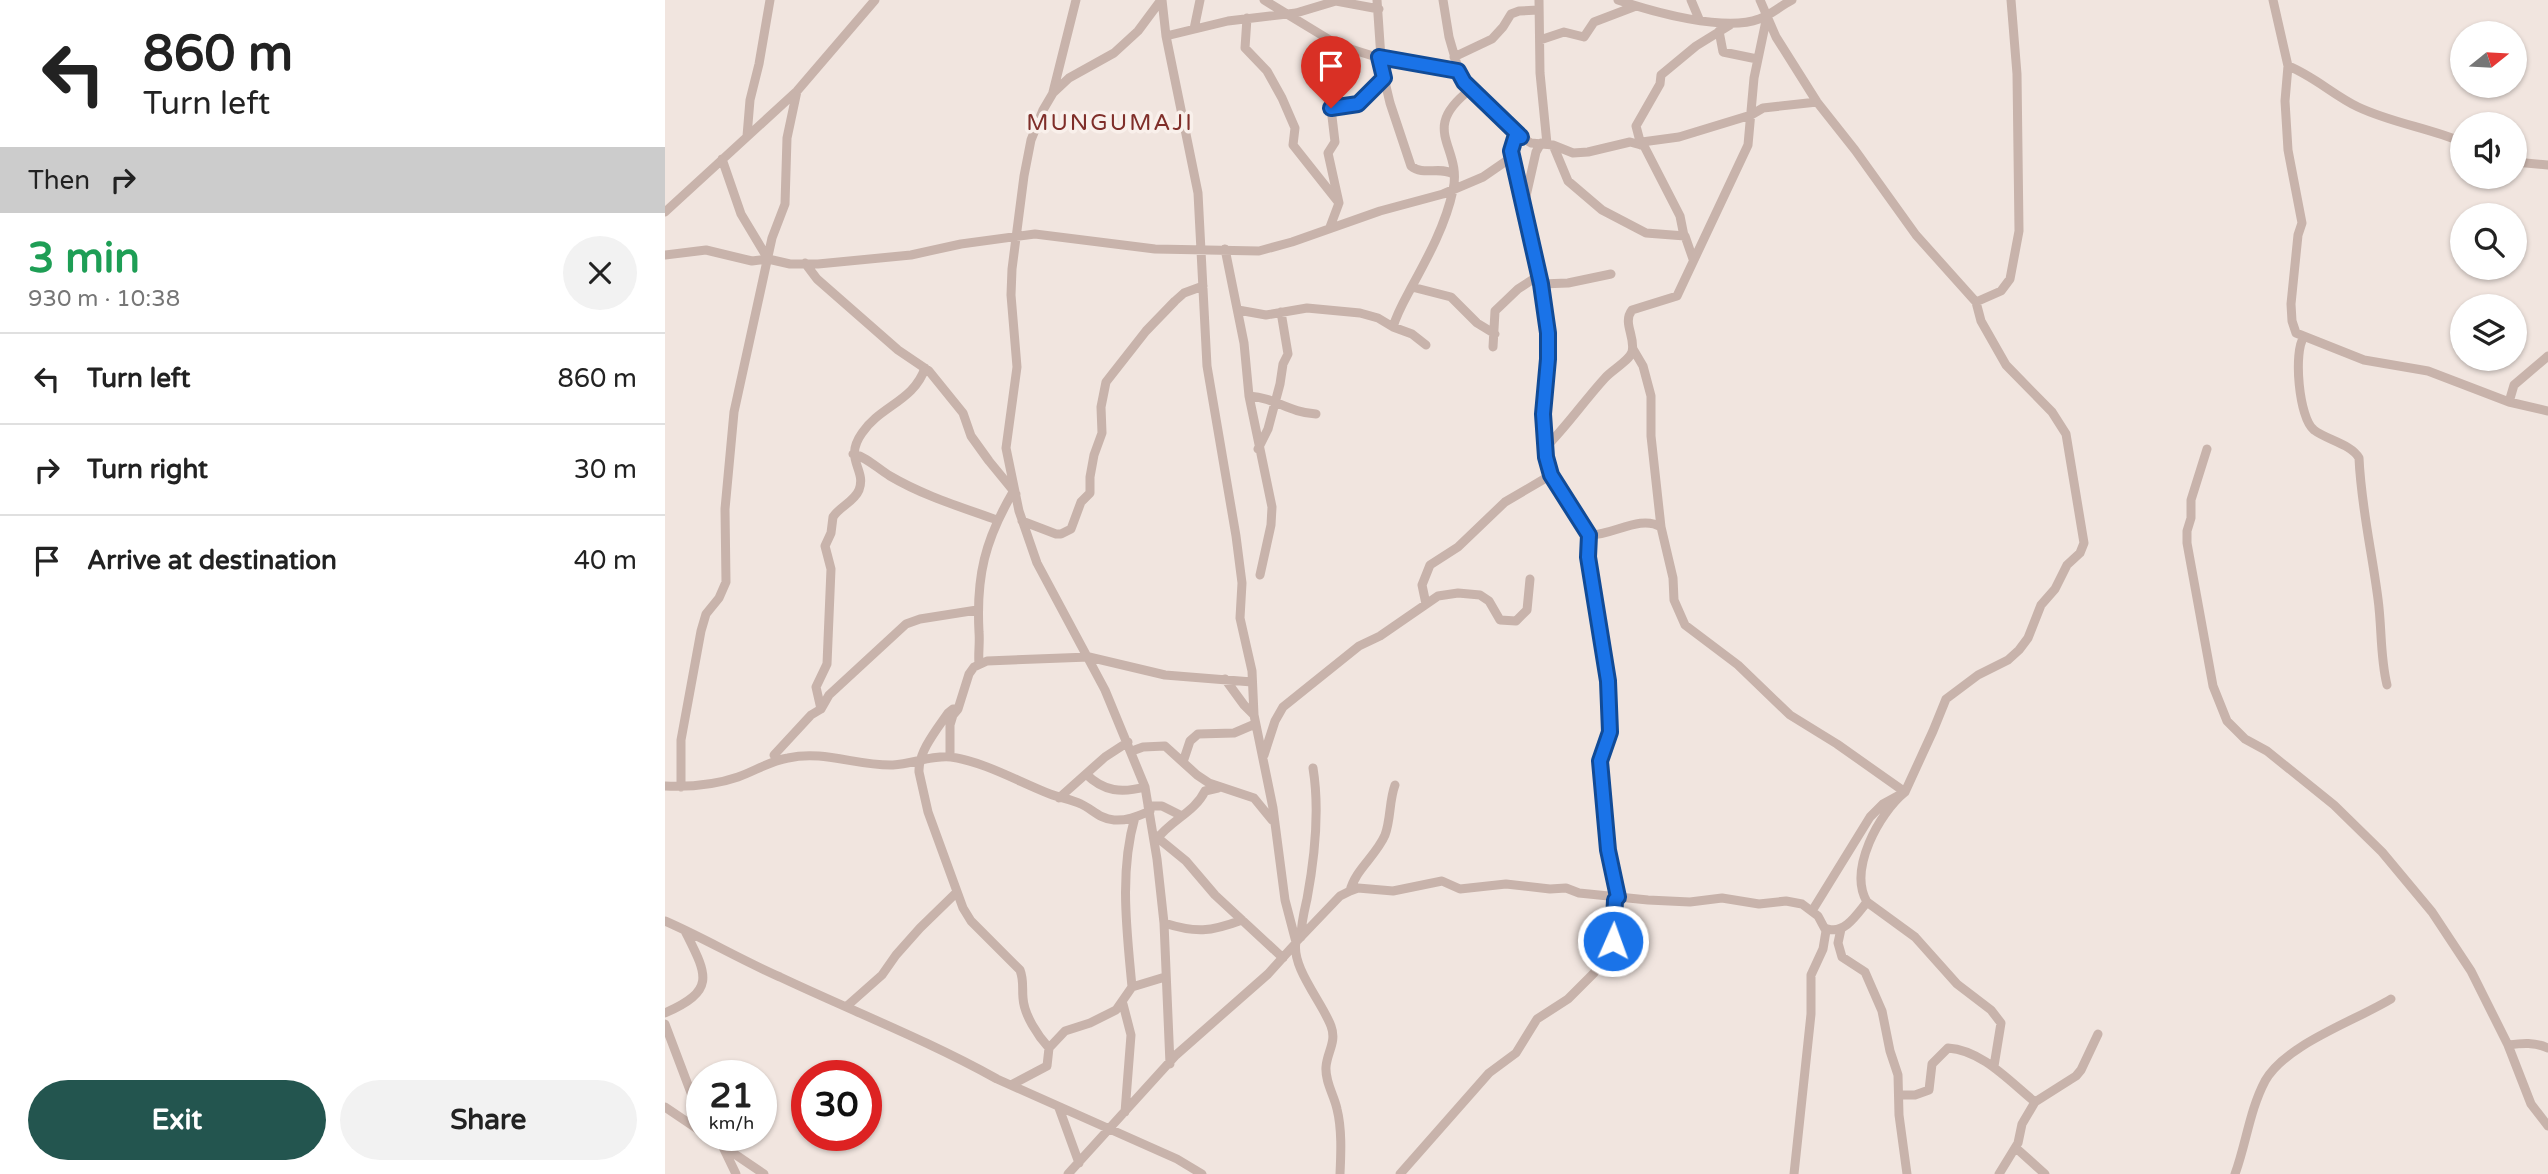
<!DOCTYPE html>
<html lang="en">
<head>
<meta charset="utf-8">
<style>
	body { margin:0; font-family:"Varela Round",sans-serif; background:#f2f2f2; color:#222; height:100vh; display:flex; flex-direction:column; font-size:26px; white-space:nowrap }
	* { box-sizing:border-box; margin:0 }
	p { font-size:23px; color:#767676 }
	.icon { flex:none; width:38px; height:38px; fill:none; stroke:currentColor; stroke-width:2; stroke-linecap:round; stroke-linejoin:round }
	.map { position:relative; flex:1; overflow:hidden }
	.details { display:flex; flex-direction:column; background:#fff; width:665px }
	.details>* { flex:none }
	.banner { background:#fff; color:#222; overflow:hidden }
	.needle { width:46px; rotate:72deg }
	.controls { position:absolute; left:1785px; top:21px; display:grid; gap:14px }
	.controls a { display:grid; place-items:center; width:77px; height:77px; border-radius:50%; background:#fff; box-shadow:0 2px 5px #0004; font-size:35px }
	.speed { position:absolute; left:21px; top:1060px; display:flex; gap:14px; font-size:35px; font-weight:700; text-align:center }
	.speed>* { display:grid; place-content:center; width:91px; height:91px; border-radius:50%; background:#fff; box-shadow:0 2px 5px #0004; line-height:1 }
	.speed small { font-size:18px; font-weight:400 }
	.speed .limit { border:10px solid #d22; background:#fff; color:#111 }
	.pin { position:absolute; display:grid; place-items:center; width:60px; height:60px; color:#fff; margin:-72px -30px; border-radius:50% 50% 50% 0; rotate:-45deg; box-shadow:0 0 7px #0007 }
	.pin .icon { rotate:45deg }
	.me { position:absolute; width:77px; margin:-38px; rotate:2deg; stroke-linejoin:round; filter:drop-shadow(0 0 5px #0008) }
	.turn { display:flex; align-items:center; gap:24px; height:147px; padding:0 28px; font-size:32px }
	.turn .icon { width:91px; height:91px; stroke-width:2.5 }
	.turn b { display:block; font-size:49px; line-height:60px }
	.then { display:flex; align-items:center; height:66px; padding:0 28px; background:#0003; gap:14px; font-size:26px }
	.round { display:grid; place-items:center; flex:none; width:74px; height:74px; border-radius:37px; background:#f2f2f2 }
	.headline { display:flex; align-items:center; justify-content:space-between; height:119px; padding:0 28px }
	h1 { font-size:42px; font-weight:700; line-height:52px; color:#1e9e55 }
	.button { display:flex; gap:14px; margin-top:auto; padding:14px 28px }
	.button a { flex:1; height:80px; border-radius:42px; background:#23554f; color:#fff; font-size:28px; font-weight:700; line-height:80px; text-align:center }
	.button a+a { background:#f2f2f2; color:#222 }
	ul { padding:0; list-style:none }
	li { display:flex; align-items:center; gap:21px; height:91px; padding:0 28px; border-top:2px solid #e0e0e0 }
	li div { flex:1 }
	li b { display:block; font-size:26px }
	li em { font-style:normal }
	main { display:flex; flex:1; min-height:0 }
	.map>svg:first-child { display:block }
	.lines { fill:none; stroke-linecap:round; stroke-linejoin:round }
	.minor { stroke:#c8b3ab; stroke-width:9 }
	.route-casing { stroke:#114b97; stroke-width:18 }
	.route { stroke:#1a73e8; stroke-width:12 }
	.labels { text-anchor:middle; stroke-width:7; stroke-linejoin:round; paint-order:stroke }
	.quarter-label { font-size:23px; letter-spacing:2px; fill:#7f2e29; stroke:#f9f0eb }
</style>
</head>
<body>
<main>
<section class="details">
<div class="banner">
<div class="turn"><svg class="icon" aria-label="left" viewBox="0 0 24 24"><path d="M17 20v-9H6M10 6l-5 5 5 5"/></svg><div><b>860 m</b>Turn left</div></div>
<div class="then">Then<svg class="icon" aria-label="right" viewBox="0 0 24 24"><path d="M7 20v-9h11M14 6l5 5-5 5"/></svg></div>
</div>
<div class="headline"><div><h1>3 min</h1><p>930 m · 10:38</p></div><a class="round"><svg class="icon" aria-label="close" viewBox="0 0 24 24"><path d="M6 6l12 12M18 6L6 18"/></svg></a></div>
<ul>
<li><svg class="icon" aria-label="left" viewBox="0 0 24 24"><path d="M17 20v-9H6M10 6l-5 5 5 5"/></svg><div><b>Turn left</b></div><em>860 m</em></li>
<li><svg class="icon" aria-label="right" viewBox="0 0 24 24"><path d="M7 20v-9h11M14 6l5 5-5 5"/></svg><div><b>Turn right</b></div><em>30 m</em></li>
<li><svg class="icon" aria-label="arrive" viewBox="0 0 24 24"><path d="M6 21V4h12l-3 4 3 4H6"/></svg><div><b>Arrive at destination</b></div><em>40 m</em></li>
</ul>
<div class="button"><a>Exit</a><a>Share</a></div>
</section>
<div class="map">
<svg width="1883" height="1174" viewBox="0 0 1883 1174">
	<rect width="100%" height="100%" fill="#f1e5df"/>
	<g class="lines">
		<path class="minor" d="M496 0 473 31 449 53 404 78 388 93 378 110 366 140 359 176 347 269 346 295 352 367 341 448 354 511 372 563 440 690 480 787 492 859 499 923 505 1064
			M497 0 501 36 533 193 542 366 571 536 577 583 575 618 587 671 589 715 608 808 620 900 631 942C626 967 657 1002 666 1026 672 1042 662 1052 661 1067 660 1082 669 1095 672 1109 677 1129 676 1153 675 1174
			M599 0 673 45 724 61 793 71
			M712 0 716 58
			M778 0 784 37 795 75 806 89 856 137 866 143 888 145 908 153 923 152 965 142 976 145 977 142 1014 137 1086 115 1098 108 1152 102
			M874 0 875 73 882 144
			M953 0C988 12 1060 32 1094 19 1106 15 1115 6 1127 0
			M1026 0 1034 19
			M1095 0 1111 37 1152 102 1190 150 1251 235 1311 302 1336 291 1345 279 1354 231 1352 74 1346 0
			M1608 0 1623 66 1620 101 1623 150 1637 223 1633 235 1626 304 1627 321 1631 333 1699 360 1763 371 1844 402 1883 411
			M582 18 580 48 602 71 617 98 630 128 628 145 674 203
			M529 29 535 0
			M1054 31 1058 52 1092 59
			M501 36 563 21 631 13 671 1 714 9
			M875 40 899 32 919 37 929 22 971 6
			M714 57 725 103 746 166C758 176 775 166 788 174
			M789 57 827 39 838 27 846 14 854 11 873 10
			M1623 66C1649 76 1668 95 1693 107 1727 123 1764 128 1797 142
			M388 92 411 0
			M82 136 85 100 94 64 105 0
			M977 142 1015 216 1019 236
			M888 145 903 181 937 210 981 233 1020 236 1028 259
			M976 145 971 126 995 84 996 75 1031 46 1065 25
			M57 159 76 214 103 259
			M1850 162 1883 165
			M859 205 871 152 876 143
			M0 212 132 91 210 0
			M665 227 674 203 663 153 670 142 666 108 693 104 719 78
			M560 249 579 343 584 396 607 507 606 525 595 575
			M0 255 41 250 87 261 103 259 125 264H153L246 255 296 244 370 234 490 249 594 251 627 242 715 211 778 194 818 177 847 157
			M140 263 152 279 233 350 264 371 298 413 306 436 324 461 351 494
			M876 284 903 283 946 274
			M747 287 786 297 812 323 830 334
			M573 310 601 315 642 308 695 313 713 318 728 327 747 334 761 345
			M728 327C732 313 739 301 746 288 763 257 781 224 788 190 798 146 752 130 806 89
			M1639 337C1628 351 1634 419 1649 430 1662 440 1686 444 1694 458 1696 506 1707 552 1713 599 1717 628 1715 657 1722 685
			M828 347 830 311 853 289 873 276
			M968 349 978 366 986 396V436L996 527
			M584 396C612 398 622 412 651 414
			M1844 402 1849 385 1883 356
			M880 448C902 426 919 401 940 378 947 370 964 361 967 352 971 337 957 323 967 310L1012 296 1083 145 1089 78 1102 16
			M593 449 603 429 615 384 618 364 623 354 616 312
			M1542 449 1526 500V518L1522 531V543L1548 686 1562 721 1580 739 1602 751 1669 805 1717 852 1767 912 1806 971 1843 1045 1866 1104 1883 1126
			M188 454C202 457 213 469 225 476 259 496 296 507 332 520
			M357 521 391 534H396L406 529 416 502 425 493V477L429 455 437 433 436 407 441 382 481 331 510 301 519 293 538 286
			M924 535C947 536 975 514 996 527L1008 578 1009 600 1020 625 1073 665 1125 715 1172 744 1240 792C1214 813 1183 870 1202 902L1250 937 1292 984 1326 1010 1336 1023 1329 1066
			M761 604 757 585 765 565 793 547 840 502 886 475
			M314 664C313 653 315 643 314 632 311 576 320 540 348 492
			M560 679 579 705 589 715
			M156 709 151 687 162 664 166 569 160 546 166 533 168 517C175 506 189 502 194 490 202 469 178 460 197 433 215 406 249 401 260 368
			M293 709H288L283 713C272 729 253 752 254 772L263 812 298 908 306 921 355 970C359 980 357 988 358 998 359 1015 373 1036 384 1048L382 1066 346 1085
			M467 751 478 747 500 746 532 775 544 783 589 798 607 820
			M109 755 146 715 156 709 164 695 241 624 255 619 312 610
			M599 755 610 721 618 707 694 646 715 636 773 596 793 593 815 595 824 601 835 620 851 621 862 610 865 579
			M285 757V725L288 715 293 709 304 674 309 667 322 661 424 657 500 675 587 682
			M518 762 525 741 533 734 569 733 590 724
			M421 774C439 792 457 793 480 787
			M0 786C24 787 50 785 73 777 90 771 105 761 123 758 159 750 192 766 228 765 248 764 265 755 286 757 320 762 354 782 385 794 395 798 406 799 416 804 427 809 435 819 449 820 462 821 473 816 485 811
			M16 787V740L36 631 41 614 54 598 61 582 60 509 69 412 107 238 120 204 122 138 132 91
			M394 798 440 757 463 742
			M483 806H497L517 816
			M488 834 521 861 550 895 618 958
			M492 839C506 820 530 812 540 791L553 788
			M685 891 693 888 728 891 777 881 795 889 841 884 885 889 901 888 914 893 983 900 1025 902 1057 898 1094 904 1121 901 1137 904 1153 916 1161 931 1158 949 1146 975V1014L1129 1174
			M1147 911 1205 817 1218 804 1240 792 1268 731 1281 699 1313 675 1343 660 1354 650 1363 638 1376 605 1390 589 1402 565 1415 553 1419 543 1401 434 1387 412 1341 365 1316 321 1311 302
			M0 921C39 938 76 960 115 977 187 1011 262 1040 332 1079L512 1159 537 1174
			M499 923C531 933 545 932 577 920
			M1176 929 1173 943 1177 957 1200 972 1217 1011 1225 1051 1233 1075 1234 1115 1242 1174
			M1161 931 1163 929C1180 934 1192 914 1202 902
			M636 937C636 924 639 912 642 899 650 856 655 811 648 768
			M631 942 675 896 685 891C690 870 711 856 720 835 726 819 724 801 730 785
			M467 987C462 932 454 872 470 817
			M458 1004 466 1035 460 1112
			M182 1006 217 975 231 955 255 928 292 892
			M0 1013C52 990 42 975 20 931
			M0 1024 37 1122
			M1843 1045C1858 1043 1869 1042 1883 1048
			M384 1048 400 1031 425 1023 451 1010 467 987 500 977
			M1235 1095H1250L1264 1090 1267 1064 1283 1048C1317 1050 1345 1082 1370 1102
			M0 1107 37 1132
			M394 1108 414 1163
			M43 1136 99 1174
			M58 1147 71 1174
			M1351 1148 1380 1174
			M403 1174 511 1055 603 974 631 943
			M735 1174 824 1073 851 1053 872 1019 903 999 929 973 948 941 950 900 953 897 943 850 935 761 945 732 943 681 923 557 924 535 886 475 881 457 878 414 883 359V333L876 284 846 151 850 138 856 137
			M1334 1174 1353 1143 1357 1124 1370 1102 1411 1076 1416 1070 1433 1034
			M1570 1174C1581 1144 1585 1109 1600 1081 1621 1044 1690 1021 1726 999"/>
	</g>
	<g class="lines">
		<defs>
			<path id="route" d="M666 108 693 104 719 78 714 57 793 71 799 82 856 137 850 138 846 151 876 284 883 333V359L878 414 881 457 886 475 924 535 923 557 943 681 945 732 935 761 943 850 953 897 950 900 948 941"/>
		</defs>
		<use href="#route" class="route-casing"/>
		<use href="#route" class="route"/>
	</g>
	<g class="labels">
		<g class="quarter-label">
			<text x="445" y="130">MUNGUMAJI</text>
		</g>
	</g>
</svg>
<div class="controls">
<a><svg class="needle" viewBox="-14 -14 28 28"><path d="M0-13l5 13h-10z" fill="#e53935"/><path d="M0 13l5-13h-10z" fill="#767676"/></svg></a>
<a><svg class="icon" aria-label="sound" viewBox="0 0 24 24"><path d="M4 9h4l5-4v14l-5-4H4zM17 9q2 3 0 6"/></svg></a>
<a><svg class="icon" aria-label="search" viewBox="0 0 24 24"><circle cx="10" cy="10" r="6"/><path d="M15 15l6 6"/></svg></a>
<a><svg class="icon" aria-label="layers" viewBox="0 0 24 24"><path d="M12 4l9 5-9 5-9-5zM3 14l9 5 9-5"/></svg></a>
</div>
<div class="speed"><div>21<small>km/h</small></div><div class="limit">30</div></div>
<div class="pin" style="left:666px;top:108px;background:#d93025"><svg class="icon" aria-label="arrive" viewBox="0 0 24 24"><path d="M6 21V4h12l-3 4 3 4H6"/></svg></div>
<svg class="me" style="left:948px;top:941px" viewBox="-20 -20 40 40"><circle r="17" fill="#1a73e8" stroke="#fff" stroke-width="3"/><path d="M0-11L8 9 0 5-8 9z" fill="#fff"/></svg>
</div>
</main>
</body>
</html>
